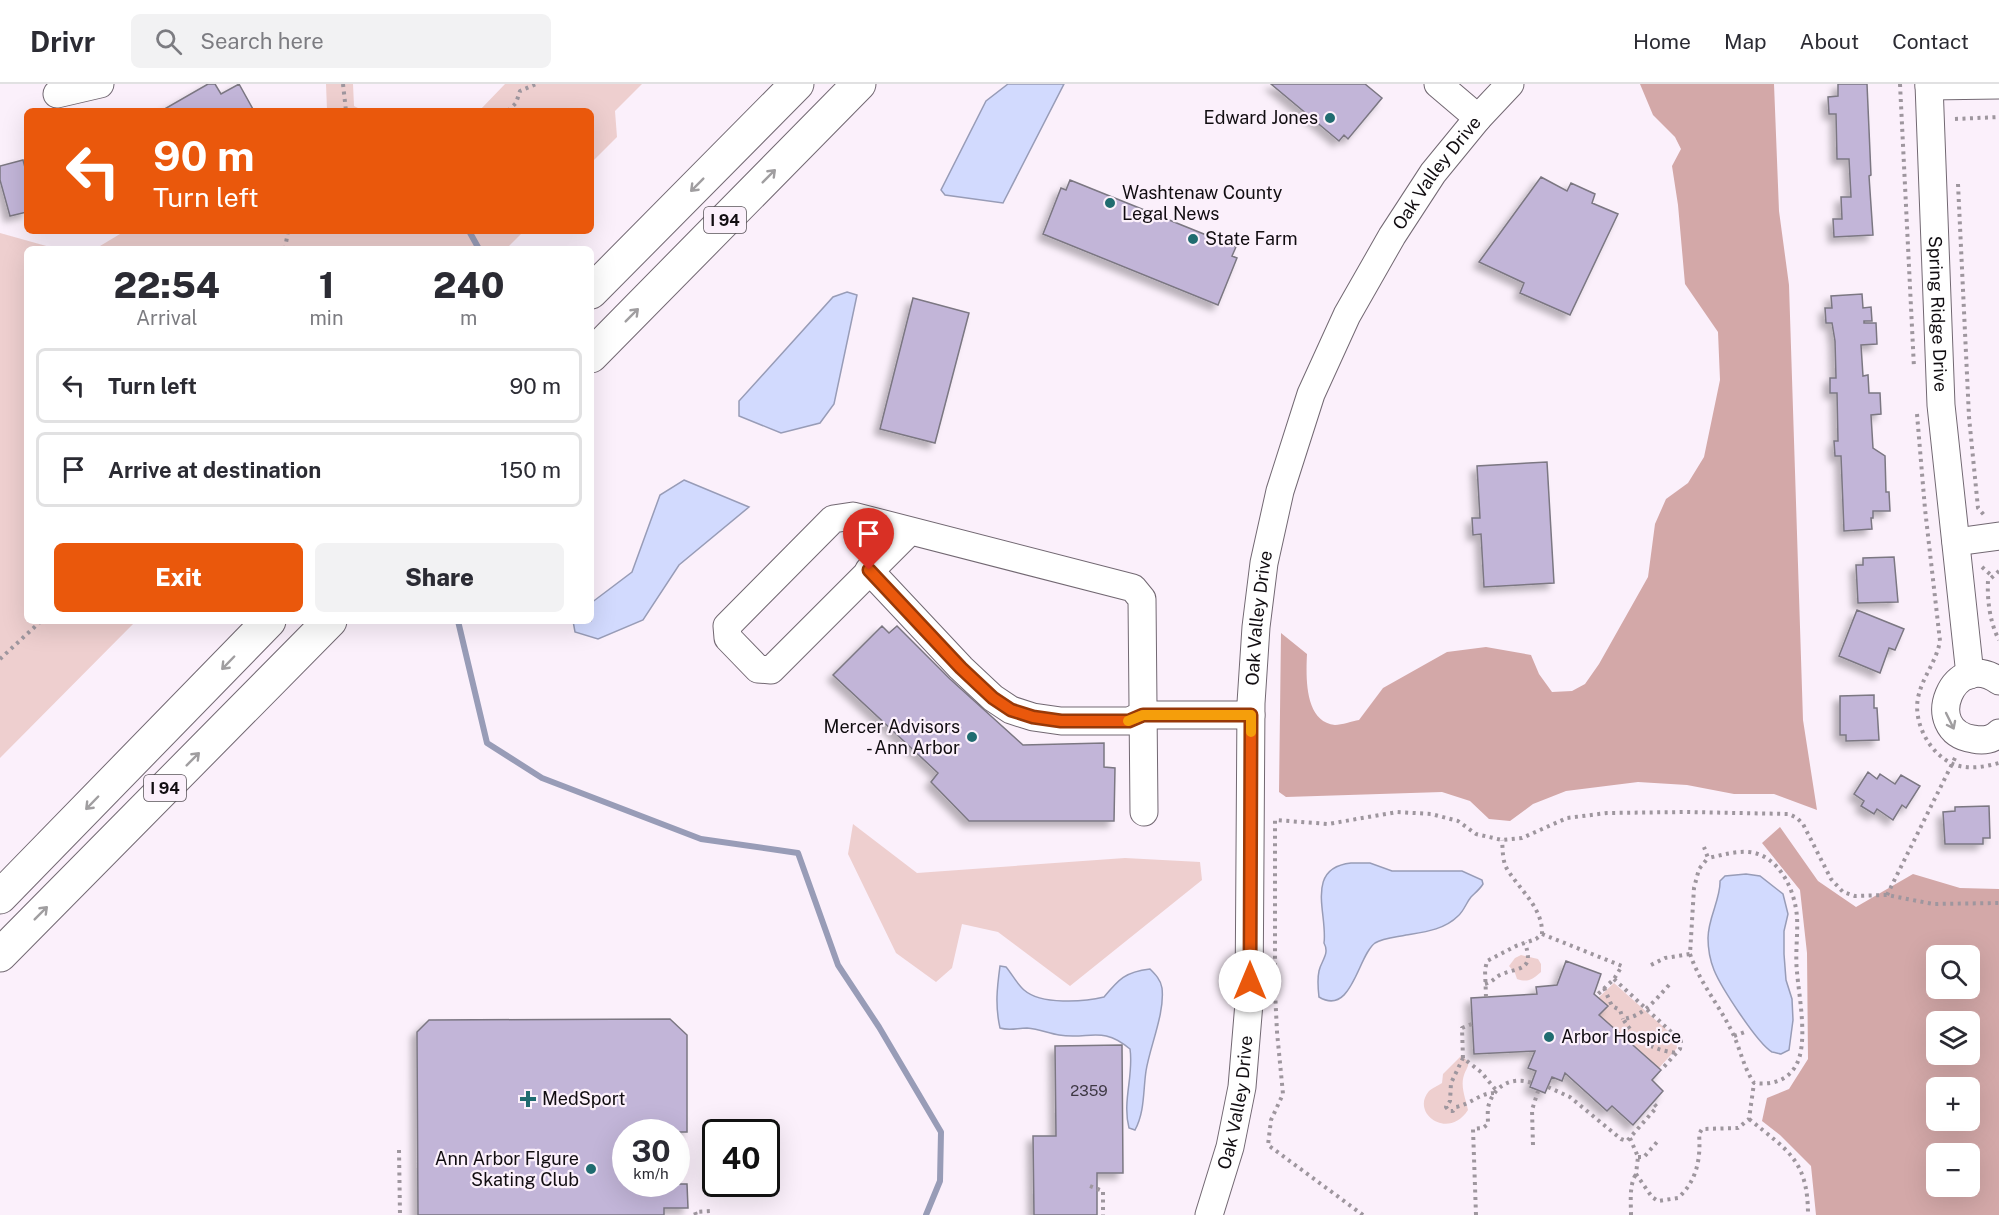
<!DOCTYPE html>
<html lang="en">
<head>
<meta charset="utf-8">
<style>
	body { margin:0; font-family:"Public Sans",sans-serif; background:#f2f2f3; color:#2b2b33; height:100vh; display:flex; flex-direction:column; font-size:22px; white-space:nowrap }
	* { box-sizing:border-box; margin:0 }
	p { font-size:20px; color:#7c7c81 }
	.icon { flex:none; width:33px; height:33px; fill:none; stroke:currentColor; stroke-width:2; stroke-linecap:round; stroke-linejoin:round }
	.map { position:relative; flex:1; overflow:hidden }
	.drawer { position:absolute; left:24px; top:162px; width:570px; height:378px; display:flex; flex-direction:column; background:#fff; border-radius:9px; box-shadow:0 6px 24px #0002 }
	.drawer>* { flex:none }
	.banner { position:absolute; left:24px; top:24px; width:570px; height:126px; border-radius:9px; box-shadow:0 6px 24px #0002; background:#ea580c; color:#fff; overflow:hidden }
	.controls { position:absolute; left:1926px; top:861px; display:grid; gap:12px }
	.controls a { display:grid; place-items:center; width:54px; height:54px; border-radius:9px; background:#fff; box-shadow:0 6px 24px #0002; font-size:30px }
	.speed { position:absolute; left:612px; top:1035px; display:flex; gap:12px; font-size:30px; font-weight:700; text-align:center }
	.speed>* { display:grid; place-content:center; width:78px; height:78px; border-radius:50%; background:#fff; box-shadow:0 6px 24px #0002; line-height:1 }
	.speed small { font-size:15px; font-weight:400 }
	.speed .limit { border:3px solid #111; border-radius:9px; background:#fff; color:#111 }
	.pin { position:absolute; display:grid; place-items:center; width:51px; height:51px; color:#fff; margin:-62px -26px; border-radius:50% 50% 50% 0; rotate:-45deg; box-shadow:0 0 6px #0007 }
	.pin .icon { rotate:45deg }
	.me { position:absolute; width:66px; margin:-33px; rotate:0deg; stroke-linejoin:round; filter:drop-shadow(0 0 4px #0008) }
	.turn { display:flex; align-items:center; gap:21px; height:126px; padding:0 30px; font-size:27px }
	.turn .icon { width:78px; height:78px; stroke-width:2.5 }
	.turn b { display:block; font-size:42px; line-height:51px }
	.eta { display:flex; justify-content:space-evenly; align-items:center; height:102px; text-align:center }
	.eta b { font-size:36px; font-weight:800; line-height:42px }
	.cta { display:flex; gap:12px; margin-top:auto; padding:12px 30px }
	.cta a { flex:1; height:69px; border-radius:9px; background:#ea580c; color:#fff; font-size:24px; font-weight:800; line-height:69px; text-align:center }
	.cta a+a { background:#f2f2f3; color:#2b2b33 }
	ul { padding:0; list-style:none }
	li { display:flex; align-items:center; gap:18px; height:75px; margin:0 12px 9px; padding:0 18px; border:3px solid #e1e1e2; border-radius:9px }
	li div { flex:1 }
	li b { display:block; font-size:22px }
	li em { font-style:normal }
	header { display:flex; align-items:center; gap:36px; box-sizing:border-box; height:84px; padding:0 30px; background:#fff; border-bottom:2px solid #e1e1e2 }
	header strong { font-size:28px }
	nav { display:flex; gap:33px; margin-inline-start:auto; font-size:21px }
	.search { width:420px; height:54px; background:#f2f2f3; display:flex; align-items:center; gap:15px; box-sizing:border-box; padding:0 21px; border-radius:9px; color:#7c7c81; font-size:22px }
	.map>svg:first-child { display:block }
	.green { fill:#eecfcf }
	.forest { fill:#d3a8a8; fill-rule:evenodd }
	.water { fill:#d2dafe; stroke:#989cb7; stroke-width:1.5 }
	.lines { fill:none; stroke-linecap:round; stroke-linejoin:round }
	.stream { stroke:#989cb7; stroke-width:6 }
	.building { fill:#c2b5d8; stroke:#7b7782; stroke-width:1.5; filter:url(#shadow) }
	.minor-casing { stroke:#726872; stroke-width:29 }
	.highway-casing { stroke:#726872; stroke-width:35 }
	.path { stroke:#9e969e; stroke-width:4; stroke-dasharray:3 4.5; stroke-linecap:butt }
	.minor { stroke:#fff; stroke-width:27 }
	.highway { stroke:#fff; stroke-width:33 }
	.oneway { stroke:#a09ea0 }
	.route-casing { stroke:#983908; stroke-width:15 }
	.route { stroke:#ea580c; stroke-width:10 }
	.slow { stroke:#f59e0b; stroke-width:10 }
	.poi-dot { fill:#206c70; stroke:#fbf0fb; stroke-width:2 }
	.labels { text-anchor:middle; stroke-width:4.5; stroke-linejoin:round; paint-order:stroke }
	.number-label { font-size:15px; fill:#3d3743 }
	.shield { fill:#fbf0fb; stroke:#575157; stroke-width:1.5 }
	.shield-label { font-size:16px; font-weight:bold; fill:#110d11 }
	.poi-label { font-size:18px; fill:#110d11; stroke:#fbf0fb; text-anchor:start }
	.street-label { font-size:18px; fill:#110d11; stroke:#fbf0fb }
</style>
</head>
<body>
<header>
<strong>Drivr</strong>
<div class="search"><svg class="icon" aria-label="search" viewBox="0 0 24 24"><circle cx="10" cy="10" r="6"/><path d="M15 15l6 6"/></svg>Search here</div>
<nav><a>Home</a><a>Map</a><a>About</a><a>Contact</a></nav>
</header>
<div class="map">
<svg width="1999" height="1131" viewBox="0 0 1999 1131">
	<defs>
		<filter id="shadow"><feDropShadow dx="-5.5" dy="5.5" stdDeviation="3" flood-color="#0004"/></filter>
	</defs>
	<rect width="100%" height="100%" fill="#fbf0fb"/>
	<path class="green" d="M326 0H353L354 22 364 27H326L327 26Z
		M505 0H642L615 27 617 53 591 79V27H479Z
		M125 147H524L506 165H95Z
		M0 149 57 165H27V537H136L0 674Z
		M853 740 917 789 1125 774 1200 778 1202 796 1070 902 998 848 962 840 952 884 936 898 896 869 848 770Z
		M1521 871 1538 875 1541 880V888C1533 895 1528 899 1517 895L1515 889 1509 882 1515 874Z
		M1614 899 1676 954 1677 964 1659 984 1599 931 1607 922 1598 914Z
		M1461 972 1468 977C1469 983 1466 985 1464 991 1460 1003 1466 1015 1468 1026 1448 1057 1410 1029 1429 1007 1432 1004 1438 1002 1442 999L1443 990Z"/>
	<path class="forest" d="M1640 0H1774L1779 127 1789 201 1803 636 1817 726 1774 710H1734L1687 701 1638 698 1566 707 1533 720 1510 737 1489 735 1470 717 1442 708 1286 713 1279 708 1281 549 1307 570C1306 592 1304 638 1335 641 1342 641 1352 637 1359 636L1383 604 1447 568 1486 563 1531 571 1539 590 1552 608 1572 607 1585 600 1599 580 1648 493 1655 440 1666 415 1688 399 1704 373 1720 296 1718 248 1685 200 1678 121 1672 82 1681 65 1675 53 1653 31Z
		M1780 743 1818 797 1856 823 1913 790 1960 804 1999 805V1131H1816L1811 1082 1780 1051 1762 1037 1767 1014 1789 1005 1808 975 1807 869 1800 806 1762 759ZM1936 872H1970V904H1936ZM1936 938H1970V970H1936ZM1936 1004H1970V1036H1936ZM1936 1070H1970V1102H1936Z"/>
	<path class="water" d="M1008 0H1064L1003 119 945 111 941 106 986 17Z
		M847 208 857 211 834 320 820 339 781 349 739 332V317L833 213Z
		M684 396 749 423 679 481 643 536 598 555 575 548 573 537H591V519L632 488 660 411Z
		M1351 779H1370L1392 787H1462L1482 796 1483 800C1480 805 1475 809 1471 813 1466 819 1464 827 1458 832 1444 846 1424 848 1406 851 1397 853 1383 854 1375 859 1358 871 1352 933 1319 913 1318 904 1317 896 1319 887 1321 877 1330 870 1324 859 1328 831 1304 784 1351 779Z
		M1746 790 1760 792 1783 810 1788 830 1784 847V870L1786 896 1792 915 1793 936 1789 966 1781 970C1780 970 1773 968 1772 968 1757 959 1721 903 1714 886 1710 876 1708 865 1708 854 1708 834 1721 814 1720 797L1725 792Z
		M1000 882 1006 883C1012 890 1017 900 1024 906 1041 921 1084 918 1104 913 1119 895 1125 888 1150 885 1155 890 1161 896 1162 904 1165 929 1150 962 1146 987 1143 1007 1145 1027 1135 1046L1129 1044C1122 1017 1134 991 1130 965 1102 941 1089 956 1059 951 1048 949 1039 945 1027 944 1017 944 1010 947 1000 944 995 922 997 904 1000 882Z"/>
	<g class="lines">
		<path class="stream" d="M469 147 479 165
			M458 537 487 659 542 694 701 755 798 769 838 881 879 943 941 1048 940 1097 926 1131"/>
	</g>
	<path class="building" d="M208 0H215L221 10 239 0 254 27H161Z
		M1271 0H1365L1382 14 1348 55 1344 51 1339 57Z
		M1838 0H1867L1871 91 1869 92 1873 151 1834 153 1833 135H1842L1841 113H1851L1849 75H1837L1836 30H1829L1828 13 1838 12Z
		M23 76 27 91V128L10 132 0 96V82Z
		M1541 93 1567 107 1571 99 1595 110 1592 119 1618 130 1570 231 1520 209 1524 199 1479 178Z
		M1070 96 1236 163 1232 172 1237 174 1218 221 1043 150 1061 104 1066 106Z
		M1862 210 1863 224 1871 223 1872 237H1864V239H1876L1877 260 1861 261 1863 292 1868 291 1869 309H1880L1881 330 1871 331 1873 364 1885 372 1886 408H1889L1890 427H1873V434H1871L1872 445 1844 447 1841 372H1835L1834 357H1838L1837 309H1830V294H1836L1835 257 1832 239H1826L1825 224H1832L1831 212Z
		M913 214 969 229 935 359 880 345Z
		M1547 378 1554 499 1484 503 1481 450 1473 451 1472 434H1480L1477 382Z
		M1894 473 1898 518 1858 519 1856 481H1863V474Z
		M1857 526 1904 545 1895 566 1889 564 1880 589 1839 572Z
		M882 542 889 549 897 542 950 595 1023 661 1104 659V683L1115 684 1114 737H969L931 698 938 689 833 591Z
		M1874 611V624H1877L1879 656 1846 657V651H1840V612Z
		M1868 688 1877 695 1880 690 1895 700 1901 691 1920 702 1906 724 1902 721 1893 736 1877 725 1874 730 1861 722 1864 717 1854 710Z
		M1989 722 1990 754H1983V760H1945L1943 728 1955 727V723Z
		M1566 877 1601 890 1594 910 1608 922 1599 931 1661 986 1652 996 1663 1007 1633 1041 1612 1022 1607 1027 1565 989 1562 997 1552 993 1545 1009 1530 1003 1536 987 1528 984 1535 967 1474 970 1471 914 1537 910 1536 903 1557 901Z
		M670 935 687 951V1048H626V1100H687L688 1124H664V1131H418L417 948 429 936Z
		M1122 961 1123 1089H1097V1131H1034L1033 1052H1056L1055 962Z"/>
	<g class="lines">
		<defs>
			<g id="minor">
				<path d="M1438 0 1478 34"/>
				<path id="s1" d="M1929 0 1941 321 1970 591"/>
				<path d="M1929 2 1999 1"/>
				<path d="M57 10 100 0"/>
				<path d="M910 447 771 586 758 585 728 554 727 542 833 435 853 432 1133 504 1142 515 1144 728"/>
				<path d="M1956 458 1999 452"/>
				<path d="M869 486 961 584 993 614 1011 626 1033 633 1061 637H1129L1143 631H1251"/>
				<path d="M1999 597C1953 564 1920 647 1973 655 1983 657 1992 656 1999 649"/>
				<path id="s2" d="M1209 1131 1230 1063 1242 1003 1249 919 1251 619 1256 543 1264 479 1280 407 1311 310 1347 231 1392 152 1433 89 1478 34 1510 0"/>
			</g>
			<path id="highway" d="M591 208 797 0
				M591 272 859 0
				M0 813 269 537
				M0 871 330 537"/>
		</defs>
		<use href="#minor" class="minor-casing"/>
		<use href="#highway" class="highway-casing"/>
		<path class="path" d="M343 0 346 27
			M1900 0 1914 284
			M508 27 516 19 520 7 536 0
			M1955 35 1999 33
			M1958 100 1969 333 1978 424 1984 431
			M285 165 288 147
			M1917 330 1925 425 1940 557C1936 579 1922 593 1918 614 1913 639 1930 670 1953 680 1968 686 1984 683 1999 679
			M1982 483 1992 492
			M1999 487 1988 497C1987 516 1990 539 1999 556
			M0 575 41 537
			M1887 811 1956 672
			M1542 850 1622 882 1614 895 1596 912
			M1690 870C1700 900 1721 923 1734 952 1741 968 1744 984 1754 999 1769 1001 1786 998 1795 983 1809 962 1799 913 1797 888 1795 870 1798 851 1797 833 1795 806 1779 771 1749 768 1735 767 1722 771 1708 774
			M1651 881 1665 874 1690 870 1694 804 1699 785 1708 774 1704 763
			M1614 895 1681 957 1680 965 1661 986
			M1485 900C1493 898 1495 893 1502 890 1521 883 1534 886 1525 859
			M1669 901C1655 916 1644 932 1623 935 1637 957 1650 965 1676 969
			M1604 904 1612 922 1620 926 1623 935
			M1486 913 1485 886 1487 877 1516 862 1536 855 1542 850C1543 825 1522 808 1509 788 1502 779 1503 767 1502 756
			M1734 952 1748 947
			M1463 974 1462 944 1472 940
			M1548 1003 1570 1013 1621 1055 1627 1057 1657 1023 1653 1019
			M1494 1009C1480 1009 1471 1020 1456 1023L1453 1027H1449L1446 1023 1450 1017 1451 999 1463 974 1481 988 1496 1006
			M1749 1035C1788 1067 1808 1076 1808 1131
			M1630 1054 1638 1073 1636 1090 1652 1113 1658 1117 1678 1114C1697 1097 1701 1074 1699 1050L1702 1045 1738 1044 1749 1035 1754 999
			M1533 1061 1532 1026 1538 1007
			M399 1066 400 1131
			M1638 1073H1644L1657 1058
			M1090 1102 1103 1107V1131
			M696 1131 695 1128 711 1127
			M1363 1131 1268 1061 1271 1036 1283 1010 1277 948 1275 907V736L1328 740 1397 728 1431 730 1458 737 1476 750 1502 756 1522 754 1567 734 1607 729 1687 728 1789 730 1797 734 1803 740 1831 795 1843 808 1855 812 1887 811 1933 820 1999 819
			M1476 1131 1473 1045 1483 1044 1488 1040C1488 1034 1487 1026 1489 1020 1495 1001 1513 992 1532 999
			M1631 1131C1631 1118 1629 1101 1636 1090"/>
		<use href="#minor" class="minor"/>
		<use href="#highway" class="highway"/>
	</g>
	<defs><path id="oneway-shaft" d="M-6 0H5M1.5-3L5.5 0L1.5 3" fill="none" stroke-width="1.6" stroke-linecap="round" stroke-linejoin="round" transform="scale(1.5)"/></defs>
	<g class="oneway">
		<use href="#oneway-shaft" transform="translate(769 92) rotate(-45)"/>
		<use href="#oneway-shaft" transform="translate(697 101) rotate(135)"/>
		<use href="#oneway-shaft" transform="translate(632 231) rotate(-45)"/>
		<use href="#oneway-shaft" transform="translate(228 579) rotate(134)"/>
		<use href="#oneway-shaft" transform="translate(1950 637) rotate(64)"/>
		<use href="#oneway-shaft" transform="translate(193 675) rotate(-45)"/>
		<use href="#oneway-shaft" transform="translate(92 719) rotate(134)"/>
		<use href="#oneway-shaft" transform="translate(41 829) rotate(-45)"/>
	</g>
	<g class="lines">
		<defs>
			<path id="route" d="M869 486 961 584 993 614 1011 626 1033 633 1061 637H1129L1143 631H1251L1250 897"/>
		</defs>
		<use href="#route" class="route-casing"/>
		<use href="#route" class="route"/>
		<path class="slow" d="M1128 637 1143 631H1251V648"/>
	</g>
	<g class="poi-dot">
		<circle cx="1330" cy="34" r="6"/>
		<circle cx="1110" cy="119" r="6"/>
		<circle cx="1193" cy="155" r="6"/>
		<circle cx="972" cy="653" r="6"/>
		<circle cx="1549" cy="953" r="6"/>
		<path d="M525 1006h6v6h6v6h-6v6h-6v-6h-6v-6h6z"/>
		<circle cx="591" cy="1085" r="6"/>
	</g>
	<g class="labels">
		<g class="number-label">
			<text x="1089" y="1012">2359</text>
		</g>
		<g class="shield">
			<rect x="704" y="123" width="42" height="26" rx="4.5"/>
			<rect x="144" y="691" width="42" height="26" rx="4.5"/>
		</g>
		<g class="shield-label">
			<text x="725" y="142">I 94</text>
			<text x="165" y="710">I 94</text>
		</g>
		<g class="poi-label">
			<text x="1318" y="40" text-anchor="end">Edward Jones</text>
			<text x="1122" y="115">Washtenaw County<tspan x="1122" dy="21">Legal News</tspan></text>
			<text x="1205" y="161">State Farm</text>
			<text x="960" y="649" text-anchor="end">Mercer Advisors<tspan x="960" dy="21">- Ann Arbor</tspan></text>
			<text x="1561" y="959">Arbor Hospice</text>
			<text x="542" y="1021">MedSport</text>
			<text x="579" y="1081" text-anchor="end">Ann Arbor FIgure<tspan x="579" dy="21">Skating Club</tspan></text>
		</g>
		<g class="street-label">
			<text dy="6" stroke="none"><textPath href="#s2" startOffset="1088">Oak Valley Drive</textPath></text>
			<text dy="6" stroke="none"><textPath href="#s1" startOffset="230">Spring Ridge Drive</textPath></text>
			<text dy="6" stroke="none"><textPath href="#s2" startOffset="602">Oak Valley Drive</textPath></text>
			<text dy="6" stroke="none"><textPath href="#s2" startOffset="116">Oak Valley Drive</textPath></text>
		</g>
	</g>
</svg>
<div class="controls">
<a><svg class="icon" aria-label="search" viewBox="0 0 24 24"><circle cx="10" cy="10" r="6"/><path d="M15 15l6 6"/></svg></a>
<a><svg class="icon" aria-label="layers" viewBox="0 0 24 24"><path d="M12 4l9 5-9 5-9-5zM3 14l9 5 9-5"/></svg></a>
<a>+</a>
<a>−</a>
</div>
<div class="speed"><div>30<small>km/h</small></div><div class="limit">40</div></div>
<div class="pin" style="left:869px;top:486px;background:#d93025"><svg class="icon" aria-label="arrive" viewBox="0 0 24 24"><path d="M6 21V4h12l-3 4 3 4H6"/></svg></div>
<svg class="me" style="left:1250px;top:897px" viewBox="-20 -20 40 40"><circle r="19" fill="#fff"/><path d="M0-13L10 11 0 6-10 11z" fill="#ea580c"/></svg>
<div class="banner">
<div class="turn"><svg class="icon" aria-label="left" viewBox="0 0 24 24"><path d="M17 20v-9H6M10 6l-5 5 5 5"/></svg><div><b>90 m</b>Turn left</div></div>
</div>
<section class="drawer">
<div class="eta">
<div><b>22:54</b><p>Arrival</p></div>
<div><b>1</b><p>min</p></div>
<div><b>240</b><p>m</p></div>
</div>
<ul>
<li><svg class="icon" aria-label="left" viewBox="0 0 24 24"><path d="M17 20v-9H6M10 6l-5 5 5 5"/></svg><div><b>Turn left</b></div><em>90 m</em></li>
<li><svg class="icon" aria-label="arrive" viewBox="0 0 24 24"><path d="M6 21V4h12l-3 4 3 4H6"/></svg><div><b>Arrive at destination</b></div><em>150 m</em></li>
</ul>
<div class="cta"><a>Exit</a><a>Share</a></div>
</section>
</div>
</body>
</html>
